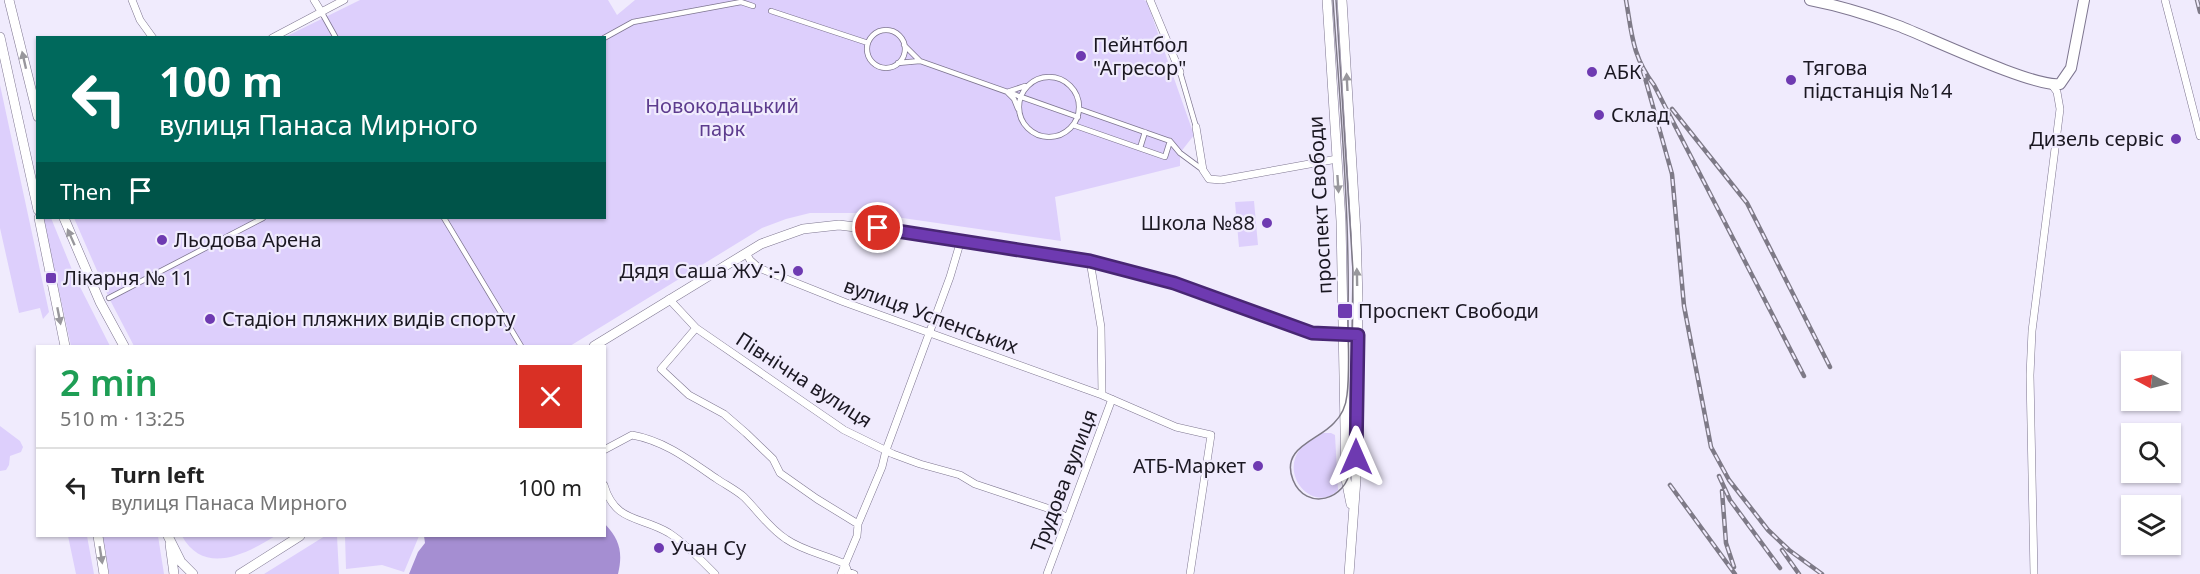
<!DOCTYPE html>
<html lang="en">
<head>
<meta charset="utf-8">
<style>
	body { margin:0; font-family:"Noto Sans",sans-serif; background:#f2f2f2; color:#222; height:100vh; display:flex; flex-direction:column; font-size:22px; white-space:nowrap }
	* { box-sizing:border-box; margin:0 }
	p { font-size:20px; color:#767676 }
	.icon { flex:none; width:33px; height:33px; fill:none; stroke:currentColor; stroke-width:2; stroke-linecap:round; stroke-linejoin:round }
	.map { position:relative; flex:1; overflow:hidden }
	.sheet { position:absolute; left:36px; top:345px; width:570px; height:192px; display:flex; flex-direction:column; background:#fff; border-radius:0px; box-shadow:0 2px 4px #0004 }
	.sheet>* { flex:none }
	.top-card { position:absolute; left:36px; top:36px; width:570px; height:183px; border-radius:0px; box-shadow:0 2px 4px #0004; background:#00695c; color:#fff; overflow:hidden }
	.needle { width:39px; rotate:277deg }
	.controls { position:absolute; left:2121px; top:351px; display:grid; gap:12px }
	.controls a { display:grid; place-items:center; width:60px; height:60px; border-radius:0px; background:#fff; box-shadow:0 2px 4px #0004; font-size:30px }
	.pin { position:absolute; display:grid; place-items:center; width:51px; height:51px; color:#fff; margin:-26px; border:3px solid #fff; border-radius:50%; box-shadow:0 2px 6px #0007 }
	.me { position:absolute; width:66px; margin:-33px; rotate:0deg; stroke-linejoin:round; filter:drop-shadow(0 0 4px #0008) }
	.turn { display:flex; align-items:center; gap:21px; height:126px; padding:0 24px; font-size:27px }
	.turn .icon { width:78px; height:78px; stroke-width:2.5 }
	.turn b { display:block; font-size:42px; line-height:51px }
	.then { display:flex; align-items:center; height:57px; padding:0 24px; background:#0003; gap:12px; font-size:22px }
	.round { display:grid; place-items:center; flex:none; width:63px; height:63px; border-radius:0px; background:#f2f2f2 }
	.head { display:flex; align-items:center; justify-content:space-between; height:102px; padding:0 24px }
	h1 { font-size:36px; font-weight:600; line-height:45px; color:#1e9e55 }
	ul { padding:0; list-style:none }
	li { display:flex; align-items:center; gap:18px; height:78px; padding:0 24px; border-top:2px solid #e0e0e0 }
	li div { flex:1 }
	li b { display:block; font-size:22px }
	li em { font-style:normal }
	.map>svg:first-child { display:block }
	.green { fill:#ddcffc }
	.water { fill:#a58ed2 }
	.lines { fill:none; stroke-linecap:round; stroke-linejoin:round }
	.pedestrian-casing { stroke:#7e7690; stroke-width:6 }
	.minor-casing { stroke:#7e7690; stroke-width:8 }
	.secondary-casing { stroke:#7e7690; stroke-width:10 }
	.trunk-casing { stroke:#7e7690; stroke-width:12 }
	.pedestrian { stroke:#fff; stroke-width:4.5 }
	.minor { stroke:#fff; stroke-width:7 }
	.secondary { stroke:#fff; stroke-width:9 }
	.trunk { stroke:#fff; stroke-width:10 }
	.tram { stroke:#7e7a87; stroke-width:1.5 }
	.rail-casing { stroke:#7e7a87; stroke-width:4.5 }
	.rail { stroke:#f0ebfd; stroke-width:2; stroke-dasharray:7; stroke-linecap:butt }
	.oneway { fill:#98979c }
	.route-casing { stroke:#482673; stroke-width:15 }
	.route { stroke:#6e3ab1; stroke-width:10 }
	.poi-dot { fill:#6e3ab1; stroke:#f0ebfd; stroke-width:2 }
	.labels { text-anchor:middle; stroke-width:4.5; stroke-linejoin:round; paint-order:stroke }
	.poi-label { font-size:20px; fill:#1b1822; stroke:#f0ebfd; text-anchor:start }
	.park-label { font-size:20px; fill:#5d3c8e; stroke:#f0ebfd }
	.street-label { font-size:20px; fill:#1b1822; stroke:#f0ebfd }
</style>
</head>
<body>
<div class="map">
<svg width="2200" height="574" viewBox="0 0 2200 574">
	<rect width="100%" height="100%" fill="#f0ebfd"/>
	<path class="green" d="M360 0H608L617 15 635 0H1144L1147 2 1194 135 1180 153V166L1055 197 1061 241 868 213H810L786 219 762 228 570 346H134L109 298 74 218H604V38L285 37Z
		M0 85 49 312 43 319 40 308 19 313 0 228Z
		M1254 201 1258 245 1239 247 1235 202Z
		M43 218H51L75 277 110 346H71Z
		M0 426 20 441 23 447 21 452 10 456 9 465 6 470 0 471Z
		M1323 433H1331L1335 435 1338 490C1315 514 1279 477 1300 449 1306 442 1316 438 1323 433Z
		M68 536H87L94 574H76Z
		M103 536H158L164 574H109Z
		M182 536H275C242 557 203 574 182 536Z
		M325 536H337L339 574H264Z
		M345 536H419L404 572 382 565 346 569Z"/>
	<path class="water" d="M605 524C620 540 623 553 618 574H409L418 552 425 543 424 536H604Z"/>
	<g class="lines">
		<defs>
			<path id="pedestrian" d="M771 11 868 43
				M322 13 336 38
				M867 49a19 19 0 1 1 38 0a19 19 0 1 1-38 0Z
				M604 38 633 22 741 2 753 6
				M904 45 920 61 1078 117
				M898 63 920 61
				M1180 72 1196 127
				M1019 107a30 30 0 1 1 60 0a30 30 0 1 1-60 0Z
				M1018 109 1014 99 1007 92 1025 86
				M1073 125 1165 157 1170 141 1079 109
				M1170 141 1180 153 1203 170
				M1140 148 1145 132
				M444 218 521 346
				M109 298 263 218"/>
			<path id="minor" d="M132 0 140 20 153 38
				M314 0 322 13
				M1150 0 1180 72
				M2165 0 2200 136
				M272 38 344 0
				M1196 127 1203 170 1209 179 1221 180 1337 159
				M746 253 750 260 759 268 844 302 1102 395 1176 427 1211 435 1190 574
				M1090 261 1101 327 1102 395
				M669 299 696 328 844 430 893 454 920 464 960 475 975 484 1053 510 1068 518
				M696 328 661 369 689 395 724 414 746 433 773 459 780 473 817 499 858 524
				M604 450 632 435C665 441 689 460 717 479 726 485 736 490 744 497 758 511 769 528 786 539 803 551 826 555 845 564L848 572 854 574
				M604 485C615 523 641 516 669 533 686 544 701 560 715 574
				M841 574 857 536 858 524 882 467 886 450 950 277 961 240
				M1047 574 1112 399
				M2034 574 2030 375 2032 331 2060 109 2057 92 2052 85"/>
			<path id="secondary" d="M9 0 38 117
				M1327 0 1341 221 1346 479 1351 504
				M1342 0 1356 233 1358 299 1356 479 1349 574
				M0 37 38 210
				M39 218 65 346
				M64 218 100 302 124 346
				M594 346 761 244 803 229 839 225 961 240 1090 261 1174 283 1312 333 1358 335
				M98 536 104 574
				M168 536 181 562 193 574
				M170 544 174 574
				M240 574 300 536"/>
			<path id="trunk" d="M1810 0C1841 6 1870 15 1899 26 1930 38 2035 88 2060 84L2071 68 2084 0"/>
		</defs>
		<use href="#pedestrian" class="pedestrian-casing"/>
		<use href="#minor" class="minor-casing"/>
		<use href="#secondary" class="secondary-casing"/>
		<use href="#trunk" class="trunk-casing"/>
		<use href="#pedestrian" class="pedestrian"/>
		<use href="#minor" class="minor"/>
		<use href="#secondary" class="secondary"/>
		<use href="#trunk" class="trunk"/>
		<path class="tram" d="M1333 0C1340 105 1350 212 1348 318 1348 343 1350 370 1347 395 1346 406 1342 415 1334 423 1318 441 1280 447 1293 480 1306 512 1347 500 1350 469L1353 271 1336 0"/>
		<defs>
			<path id="rail" d="M1626 0C1632 34 1632 56 1654 85L1804 376
				M2197 0 2200 12
				M1643 71 1672 174 1684 306 1711 447 1729 480 1768 530 1789 550 1822 574
				M1672 109 1747 203 1830 367
				M1719 476 1730 500 1780 568
				M1670 485 1735 574
				M1722 491 1726 543 1734 567
				M1782 550 1799 574"/>
		</defs>
		<use href="#rail" class="rail-casing"/>
		<use href="#rail" class="rail"/>
	</g>
	<defs><path id="oneway-solid" d="M-6-.8H1V-3.2L6.5 0L1 3.2V.8H-6Z" transform="scale(1.5)"/></defs>
	<g class="oneway">
		<use href="#oneway-solid" transform="translate(24 60) rotate(-103)"/>
		<use href="#oneway-solid" transform="translate(1347 82) rotate(-93)"/>
		<use href="#oneway-solid" transform="translate(1338 184) rotate(86)"/>
		<use href="#oneway-solid" transform="translate(71 237) rotate(-114)"/>
		<use href="#oneway-solid" transform="translate(1357 277) rotate(-91)"/>
		<use href="#oneway-solid" transform="translate(59 316) rotate(79)"/>
		<use href="#oneway-solid" transform="translate(101 555) rotate(81)"/>
	</g>
	<g class="lines">
		<defs>
			<path id="route" d="M878 228 1090 261 1174 283 1312 333 1358 335 1356 457"/>
		</defs>
		<use href="#route" class="route-casing"/>
		<use href="#route" class="route"/>
	</g>
	<g class="poi-dot">
		<circle cx="1081" cy="56" r="6"/>
		<circle cx="1592" cy="72" r="6"/>
		<circle cx="1791" cy="80" r="6"/>
		<circle cx="1599" cy="115" r="6"/>
		<circle cx="2176" cy="139" r="6"/>
		<circle cx="1267" cy="223" r="6"/>
		<circle cx="162" cy="240" r="6"/>
		<circle cx="798" cy="271" r="6"/>
		<rect x="45" y="272" width="12" height="12" rx="3"/>
		<rect x="1337" y="303" width="16" height="16" rx="3"/>
		<circle cx="210" cy="319" r="6"/>
		<circle cx="1258" cy="466" r="6"/>
		<circle cx="659" cy="548" r="6"/>
	</g>
	<g class="labels">
		<g class="poi-label">
			<text x="1093" y="52">Пейнтбол<tspan x="1093" dy="23">"Агресор"</tspan></text>
			<text x="1803" y="75">Тягова<tspan x="1803" dy="23">пiдстанцiя №14</tspan></text>
			<text x="1604" y="79">АБК</text>
			<text x="1611" y="122">Склад</text>
			<text x="2164" y="146" text-anchor="end">Дизель сервіс</text>
			<text x="1255" y="230" text-anchor="end">Школа №88</text>
			<text x="174" y="247">Льодова Арена</text>
			<text x="786" y="278" text-anchor="end">Дядя Саша ЖУ :-)</text>
			<text x="63" y="285">Лікарня № 11</text>
			<text x="1358" y="318">Проспект Свободи</text>
			<text x="222" y="326">Стадіон пляжних видів спорту</text>
			<text x="1246" y="473" text-anchor="end">АТБ-Маркет</text>
			<text x="671" y="555">Учан Су</text>
		</g>
		<g class="park-label">
			<text x="722" y="113">Новокодацький<tspan x="722" dy="23">парк</tspan></text>
		</g>
		<g class="street-label">
			<text transform="translate(1320 205) rotate(-93)" y="7">проспект Свободи</text>
			<text transform="translate(931 316) rotate(20)" y="7">вулиця Успенських</text>
			<text transform="translate(804 380) rotate(33)" y="7">Північна вулиця</text>
			<text transform="translate(1064 481) rotate(-69)" y="7">Трудова вулиця</text>
		</g>
	</g>
</svg>
<div class="controls">
<a><svg class="needle" viewBox="-14 -14 28 28"><path d="M0-13l5 13h-10z" fill="#e53935"/><path d="M0 13l5-13h-10z" fill="#767676"/></svg></a>
<a><svg class="icon" aria-label="search" viewBox="0 0 24 24"><circle cx="10" cy="10" r="6"/><path d="M15 15l6 6"/></svg></a>
<a><svg class="icon" aria-label="layers" viewBox="0 0 24 24"><path d="M12 4l9 5-9 5-9-5zM3 14l9 5 9-5"/></svg></a>
</div>
<div class="pin" style="left:878px;top:228px;background:#d93025"><svg class="icon" aria-label="arrive" viewBox="0 0 24 24"><path d="M6 21V4h12l-3 4 3 4H6"/></svg></div>
<svg class="me" style="left:1356px;top:457px" viewBox="-20 -20 40 40"><path d="M0-17L14 15 0 8-14 15z" fill="#6e3ab1" stroke="#fff" stroke-width="4"/></svg>
<div class="top-card">
<div class="turn"><svg class="icon" aria-label="left" viewBox="0 0 24 24"><path d="M17 20v-9H6M10 6l-5 5 5 5"/></svg><div><b>100 m</b>вулиця Панаса Мирного</div></div>
<div class="then">Then<svg class="icon" aria-label="arrive" viewBox="0 0 24 24"><path d="M6 21V4h12l-3 4 3 4H6"/></svg></div>
</div>
<section class="sheet">
<div class="head"><div><h1>2 min</h1><p>510 m · 13:25</p></div><a class="round" style="background:#d93025;color:#fff"><svg class="icon" aria-label="close" viewBox="0 0 24 24"><path d="M6 6l12 12M18 6L6 18"/></svg></a></div>
<ul>
<li><svg class="icon" aria-label="left" viewBox="0 0 24 24"><path d="M17 20v-9H6M10 6l-5 5 5 5"/></svg><div><b>Turn left</b><p>вулиця Панаса Мирного</p></div><em>100 m</em></li>
</ul>
</section>
</div>
</body>
</html>
